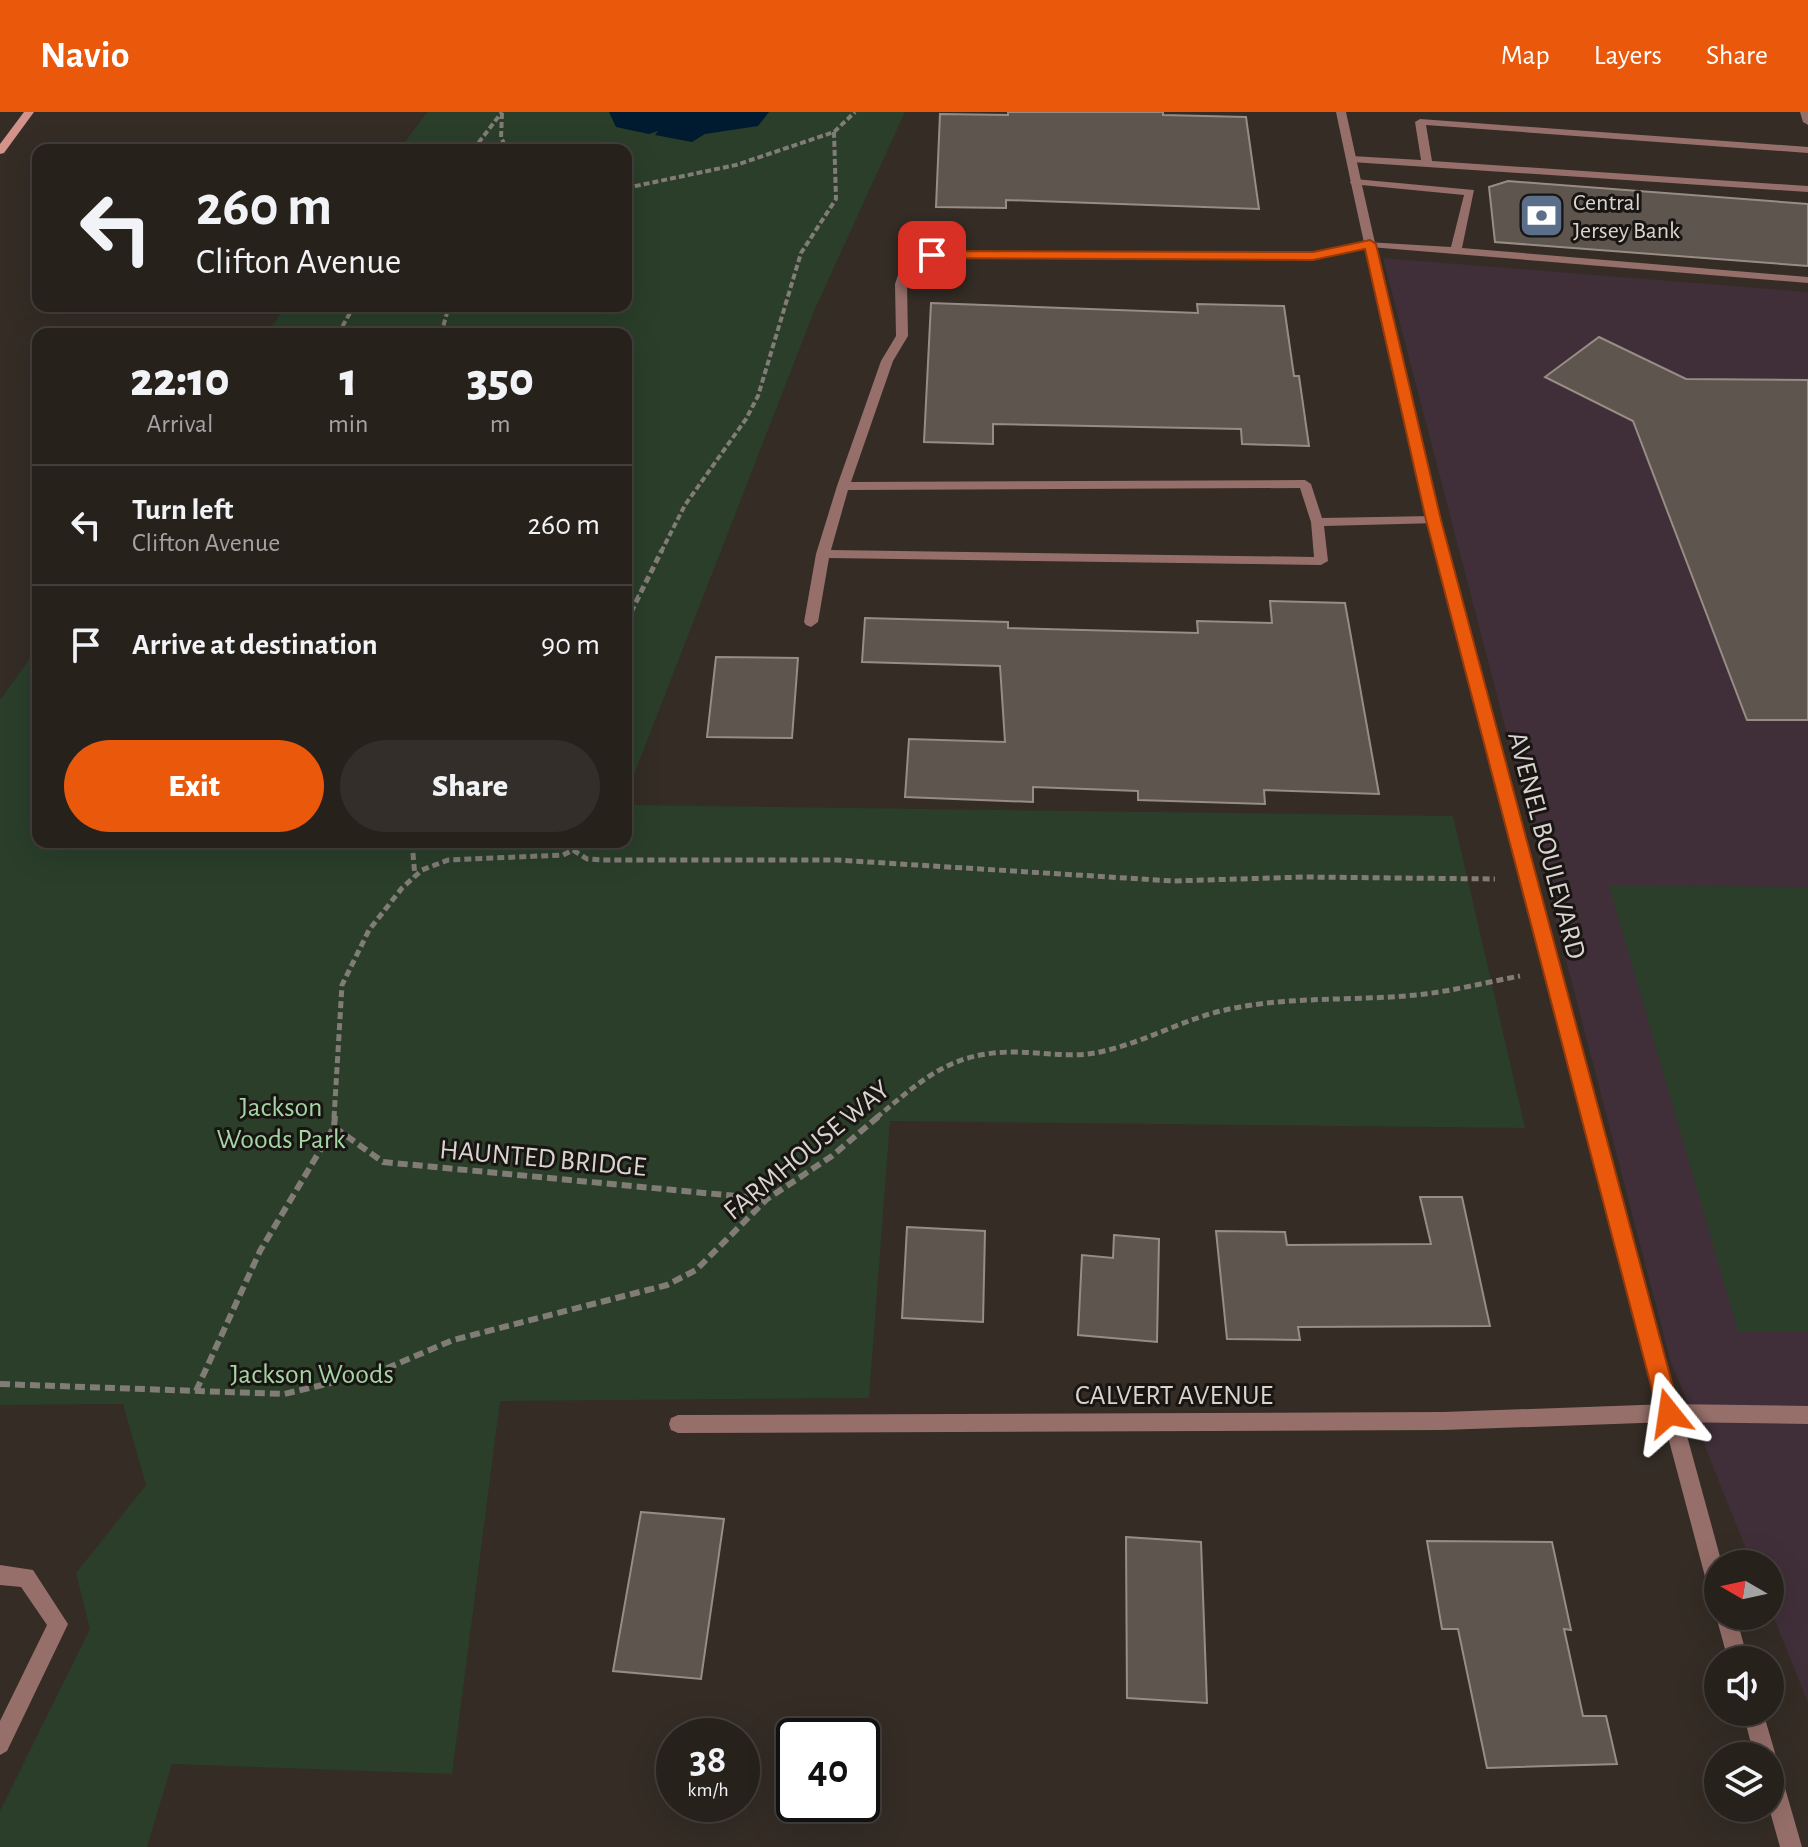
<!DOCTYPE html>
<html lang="en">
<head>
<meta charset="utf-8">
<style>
	body { margin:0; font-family:"Alegreya Sans",sans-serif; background:#332e29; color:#f1f3f6; height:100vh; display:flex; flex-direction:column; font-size:30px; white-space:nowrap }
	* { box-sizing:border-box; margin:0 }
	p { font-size:26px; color:#a4a3a3 }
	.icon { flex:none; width:44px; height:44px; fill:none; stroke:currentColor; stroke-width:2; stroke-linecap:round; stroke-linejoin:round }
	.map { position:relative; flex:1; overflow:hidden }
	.panel { position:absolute; left:32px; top:216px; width:600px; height:520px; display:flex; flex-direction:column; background:#27211c; border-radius:16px; box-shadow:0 8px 32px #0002,0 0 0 2px #433e3b }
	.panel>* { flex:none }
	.top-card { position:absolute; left:32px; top:32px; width:600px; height:168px; border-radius:16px; box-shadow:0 8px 32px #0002,0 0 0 2px #433e3b; background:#27211c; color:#f1f3f6; overflow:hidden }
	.needle { width:52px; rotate:279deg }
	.fabs { position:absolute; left:1704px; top:1438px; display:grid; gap:16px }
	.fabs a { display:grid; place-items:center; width:80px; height:80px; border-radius:50%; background:#27211c; box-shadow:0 8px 32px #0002,0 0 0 2px #433e3b; font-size:40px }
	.speed { position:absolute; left:656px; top:1606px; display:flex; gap:16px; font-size:40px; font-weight:700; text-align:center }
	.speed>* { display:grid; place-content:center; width:104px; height:104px; border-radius:50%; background:#27211c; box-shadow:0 8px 32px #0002,0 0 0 2px #433e3b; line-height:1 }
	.speed small { font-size:20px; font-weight:400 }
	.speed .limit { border:4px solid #111; border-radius:12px; background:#fff; color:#111 }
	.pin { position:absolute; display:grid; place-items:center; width:68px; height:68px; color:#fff; margin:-34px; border-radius:16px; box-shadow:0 4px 12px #0006 }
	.me { position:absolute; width:88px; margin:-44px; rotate:345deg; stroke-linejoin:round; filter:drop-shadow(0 0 6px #0008) }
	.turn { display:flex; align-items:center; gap:28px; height:168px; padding:0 32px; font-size:36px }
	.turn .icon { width:104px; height:104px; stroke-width:2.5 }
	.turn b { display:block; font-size:56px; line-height:68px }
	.eta { display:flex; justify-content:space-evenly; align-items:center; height:136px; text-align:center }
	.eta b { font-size:48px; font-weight:800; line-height:56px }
	.action { display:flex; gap:16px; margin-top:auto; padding:16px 32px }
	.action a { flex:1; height:92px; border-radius:48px; background:#ea580c; color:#fff; font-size:32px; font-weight:800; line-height:92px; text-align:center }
	.action a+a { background:#332e29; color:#f1f3f6 }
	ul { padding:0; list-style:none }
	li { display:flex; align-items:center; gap:24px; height:120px; padding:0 32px; border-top:2px solid #433e3b }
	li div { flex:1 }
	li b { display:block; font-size:30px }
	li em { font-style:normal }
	header { display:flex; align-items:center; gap:48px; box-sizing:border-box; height:112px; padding:0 40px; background:#ea580c; color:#fff }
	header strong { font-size:38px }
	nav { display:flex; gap:44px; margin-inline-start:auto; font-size:28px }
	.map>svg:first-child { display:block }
	.education { fill:#402f39 }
	.green { fill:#2a3e2a }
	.water { fill:#001a2f }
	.building { fill:#5e554e; stroke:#978d85; stroke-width:2 }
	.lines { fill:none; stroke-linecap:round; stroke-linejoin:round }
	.path-far2 { stroke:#827c76; stroke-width:4; stroke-dasharray:6 3; stroke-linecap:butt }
	.path-far1 { stroke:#827c76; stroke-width:5; stroke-dasharray:7 4; stroke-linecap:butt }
	.path { stroke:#827c76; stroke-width:6; stroke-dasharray:10 5; stroke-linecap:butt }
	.service { fill:#966f6a; fill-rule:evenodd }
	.minor { fill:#966f6a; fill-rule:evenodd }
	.tertiary { fill:#966f6a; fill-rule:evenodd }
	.secondary { fill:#d2938b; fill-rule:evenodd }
	.route { fill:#ea580c; stroke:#983908; stroke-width:2 }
	.labels { text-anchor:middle; stroke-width:6; stroke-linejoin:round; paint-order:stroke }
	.far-poi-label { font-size:24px; fill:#d9d4d0; stroke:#191512; text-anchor:start }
	.street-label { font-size:28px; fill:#d9d4d0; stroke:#191512 }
	.park-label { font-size:28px; fill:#a4d5a4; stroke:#191512 }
</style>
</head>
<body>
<header>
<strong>Navio</strong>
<nav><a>Map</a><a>Layers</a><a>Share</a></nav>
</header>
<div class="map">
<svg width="1808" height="1735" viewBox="0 0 1808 1735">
	<rect width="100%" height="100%" fill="#342c25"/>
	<path class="education" d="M1383 146 1808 180V1591L1770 1496V1452H1752L1670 1247Z"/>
	<path class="green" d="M427 0H905L815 197 626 683V222H266L286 194H626V38H399Z
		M38 535V730H626V693L1453 704 1525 1016 890 1009 869 1286 500 1289 452 1662 172 1652 147 1735H0V1699L90 1517 76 1461 146 1373 123 1292 0 1293V588Z
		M1609 773 1808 775V1219H1738Z"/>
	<path class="water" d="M609 0H769L758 14 705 22 692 30 655 23 658 19 649 22 616 15Z"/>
	<path class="building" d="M1008 0H1163V3L1246 5 1259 97 1006 88V96L936 95 940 2 1008 3Z
		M1508 69 1808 92V154L1495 130 1489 75Z
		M931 191 1198 201 1197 192 1284 194 1294 264H1299L1309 334 1242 332 1241 317 993 312V332L924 330Z
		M1599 225 1686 267 1808 268V608H1747L1633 309 1545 265Z
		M1270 489 1345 491 1379 682 1264 678 1265 692 1138 688V679L1033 675V690L905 685 909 627 1005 630 1000 554 862 550 865 506 1008 510V516L1198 521 1197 509 1272 511Z
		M716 545 798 546 792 626 707 625Z
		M1420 1085H1462L1490 1214 1298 1215 1300 1228 1227 1227 1216 1119 1285 1120 1287 1133 1431 1132Z
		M907 1115 985 1119 983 1210 902 1206Z
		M1114 1123 1159 1127 1157 1230 1078 1223 1082 1143 1113 1146Z
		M641 1400 724 1407 701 1567 613 1559Z
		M1126 1425 1201 1430 1207 1591 1127 1586Z
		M1427 1429 1552 1430 1571 1518 1564 1517 1583 1604H1606L1617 1652 1487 1656 1458 1517H1442Z"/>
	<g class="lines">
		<path class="path-far2" d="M502 1 501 26 508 38
			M473 38 502 0
			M626 76 736 53 834 20 855 0
			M338 222 354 194
			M441 222 449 194
			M661 440 685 393 746 307 758 284 801 141 836 87 834 20"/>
		<path class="path-far1" d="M626 483 639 485
			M626 510 662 438
			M412 730 415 765
			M334 1006 342 873 369 818 402 776 422 758 448 748 563 743 573 738 587 747 602 748H837L1173 769 1305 765 1495 767
			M876 1006C922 968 950 940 1014 940 1045 940 1074 947 1104 939 1145 930 1184 907 1225 898 1290 883 1359 890 1425 882 1456 878 1488 870 1520 864"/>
		<path class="path" d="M334 1015 383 1050 767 1087
			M0 1272 284 1282 378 1260 453 1228 667 1173 696 1158 767 1087 832 1044 879 1004
			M196 1279 260 1139 334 1015 335 1004"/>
		<path class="service" d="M1800 0H1808V13L1803 10Z
			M1420 7 1808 35V41L1426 13 1432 49 1808 74V80L1351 50 1346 47 1351 44 1421 48 1415 10Z
			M1355 67 1474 78 1462 136 1808 165V171L1370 135 1364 132 1366 130 1451 135 1464 83 1351 72 1350 70Z
			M1669 1292 1808 1294V1312L1669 1310 1662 1307 1660 1301 1662 1295Z"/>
		<path class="minor" d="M1370 129 1376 132 1374 134 1313 147 934 146 920 152 910 161 907 172 908 224 893 249 851 370 1305 368 1311 372 1322 406 1433 404 1438 405V411L1324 414 1328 449 1321 453 829 446 818 510 811 515 806 513 804 510 816 442 837 374 881 249 896 224 895 172 899 160 912 148 932 140 1313 141ZM1300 376 1311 410 1314 445 831 438 848 378Z
			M1669 1292 1676 1295 1678 1301 1676 1307 1669 1310 1443 1318 678 1321 671 1318 669 1312 671 1306 678 1303 1443 1300Z
			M0 1453 33 1458 68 1512 7 1639 0 1643V1609L47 1513 21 1475 0 1473Z"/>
		<path class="tertiary" d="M1336 0H1346C1451 489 1591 969 1722 1452H1718V1486L1711 1483 1708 1476C1579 985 1439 497 1336 0Z
			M1718 1499V1504H1736L1748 1548H1728L1716 1504Z
			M1743 1600H1763L1776 1644 1771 1652 1778 1654 1781 1662 1802 1735H1780L1769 1696 1770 1644H1754Z"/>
		<path class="secondary" d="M24 0H34L4 41 0 42V32Z"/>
	</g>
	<path class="route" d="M1370 128 1376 132 1441 408 1680 1301 1677 1308 1669 1311 1662 1308 1658 1301 1426 408 1365 137 1313 148 932 146 925 143 932 139 1313 140Z"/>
	<defs>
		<symbol id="bank-square" viewBox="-11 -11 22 22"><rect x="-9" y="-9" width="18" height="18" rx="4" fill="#5c6f8a" stroke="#191512"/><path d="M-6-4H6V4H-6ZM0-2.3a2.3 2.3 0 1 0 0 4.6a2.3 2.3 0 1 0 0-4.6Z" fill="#fff"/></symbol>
	</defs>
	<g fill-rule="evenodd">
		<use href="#bank-square" x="1516" y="78" width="51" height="51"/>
	</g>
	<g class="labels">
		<g class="far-poi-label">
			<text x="1573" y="98">Central<tspan x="1573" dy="28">Jersey Bank</tspan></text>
		</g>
		<g class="street-label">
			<text transform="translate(1548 733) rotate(75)" y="10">AVENEL BOULEVARD</text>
			<text transform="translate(806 1037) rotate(-39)" y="10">FARMHOUSE WAY</text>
			<text transform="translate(543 1045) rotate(5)" y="10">HAUNTED BRIDGE</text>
			<text x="1174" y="1292">CALVERT AVENUE</text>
		</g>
		<g class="park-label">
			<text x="281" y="1004">Jackson<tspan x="281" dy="32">Woods Park</tspan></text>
			<text x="312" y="1271">Jackson Woods</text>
		</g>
	</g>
</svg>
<div class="fabs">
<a><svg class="needle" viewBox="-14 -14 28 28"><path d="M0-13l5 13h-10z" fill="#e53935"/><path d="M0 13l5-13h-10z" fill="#a4a3a3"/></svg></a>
<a><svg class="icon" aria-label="sound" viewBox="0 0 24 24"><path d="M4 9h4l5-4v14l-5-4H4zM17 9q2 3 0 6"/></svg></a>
<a><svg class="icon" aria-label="layers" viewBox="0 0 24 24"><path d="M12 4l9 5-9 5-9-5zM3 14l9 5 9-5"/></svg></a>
</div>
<div class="speed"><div>38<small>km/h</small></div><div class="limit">40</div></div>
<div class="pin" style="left:932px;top:143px;background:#d93025"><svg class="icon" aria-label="arrive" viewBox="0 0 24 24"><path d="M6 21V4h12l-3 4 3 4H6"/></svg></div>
<svg class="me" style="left:1669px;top:1301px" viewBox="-20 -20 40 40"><path d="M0-17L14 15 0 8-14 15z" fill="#ea580c" stroke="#fff" stroke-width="4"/></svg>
<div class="top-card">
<div class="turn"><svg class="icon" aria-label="left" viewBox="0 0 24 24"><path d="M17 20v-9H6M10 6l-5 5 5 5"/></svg><div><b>260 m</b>Clifton Avenue</div></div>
</div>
<section class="panel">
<div class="eta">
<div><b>22:10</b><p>Arrival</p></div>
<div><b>1</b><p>min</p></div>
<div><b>350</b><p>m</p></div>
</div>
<ul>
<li><svg class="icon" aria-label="left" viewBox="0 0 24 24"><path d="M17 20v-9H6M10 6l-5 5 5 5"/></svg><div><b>Turn left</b><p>Clifton Avenue</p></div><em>260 m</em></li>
<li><svg class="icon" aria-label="arrive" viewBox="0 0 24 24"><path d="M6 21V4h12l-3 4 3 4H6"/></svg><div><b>Arrive at destination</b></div><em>90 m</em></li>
</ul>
<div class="action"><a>Exit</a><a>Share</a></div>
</section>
</div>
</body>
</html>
